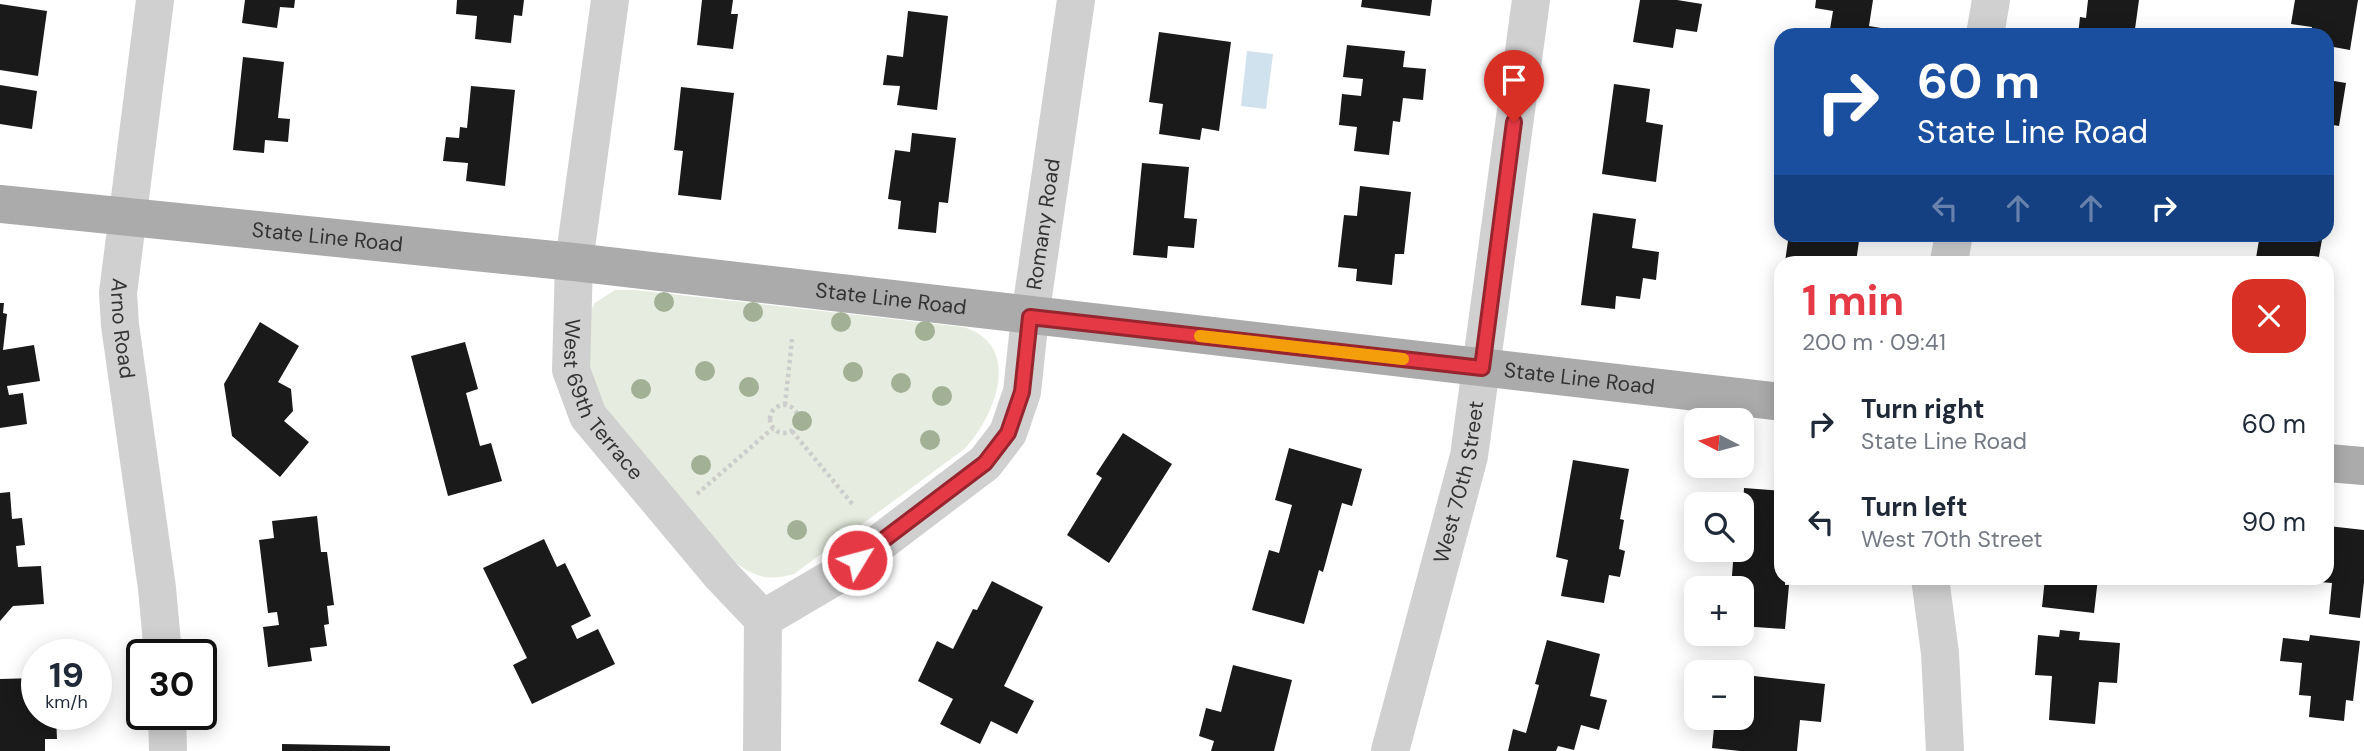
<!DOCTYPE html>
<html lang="en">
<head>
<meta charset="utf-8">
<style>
	body { margin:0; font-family:"DM Sans",sans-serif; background:#f2f2f3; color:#1f2937; height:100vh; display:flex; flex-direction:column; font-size:26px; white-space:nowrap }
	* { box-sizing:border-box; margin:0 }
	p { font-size:23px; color:#747a83 }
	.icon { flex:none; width:38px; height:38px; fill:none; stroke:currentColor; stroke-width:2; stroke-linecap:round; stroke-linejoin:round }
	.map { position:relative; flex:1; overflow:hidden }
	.panel { position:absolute; left:1774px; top:256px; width:560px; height:329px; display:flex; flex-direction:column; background:#fff; border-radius:21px; box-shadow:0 4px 18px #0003 }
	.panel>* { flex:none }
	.guide { position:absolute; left:1774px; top:28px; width:560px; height:214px; border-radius:21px; box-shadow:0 4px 18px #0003; background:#1a4fa0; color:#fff; overflow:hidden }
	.needle { width:46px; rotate:276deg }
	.tools { position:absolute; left:1684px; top:408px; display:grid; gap:14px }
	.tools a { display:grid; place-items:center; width:70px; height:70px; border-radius:14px; background:#fff; box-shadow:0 4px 18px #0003; font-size:35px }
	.speed { position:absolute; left:21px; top:639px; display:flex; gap:14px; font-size:35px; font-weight:700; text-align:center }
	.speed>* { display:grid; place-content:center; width:91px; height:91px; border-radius:50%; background:#fff; box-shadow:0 4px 18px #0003; line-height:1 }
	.speed small { font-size:18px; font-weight:400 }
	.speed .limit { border:4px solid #111; border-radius:10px; background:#fff; color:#111 }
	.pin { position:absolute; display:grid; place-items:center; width:60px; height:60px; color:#fff; margin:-72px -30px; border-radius:50% 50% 50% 0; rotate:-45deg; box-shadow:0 0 7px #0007 }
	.pin .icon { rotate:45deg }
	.me { position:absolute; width:77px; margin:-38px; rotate:53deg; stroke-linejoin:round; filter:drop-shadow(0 0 5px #0008) }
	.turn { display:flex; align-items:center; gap:24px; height:147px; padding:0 28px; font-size:32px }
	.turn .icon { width:91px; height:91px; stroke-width:2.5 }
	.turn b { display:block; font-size:49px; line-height:60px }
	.lanes { display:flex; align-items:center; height:66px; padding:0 28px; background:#0003; justify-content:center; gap:35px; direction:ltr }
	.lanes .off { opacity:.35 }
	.round { display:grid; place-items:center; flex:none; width:74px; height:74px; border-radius:21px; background:#f2f2f3 }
	.overview { display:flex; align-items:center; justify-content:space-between; height:119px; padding:0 28px }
	h1 { font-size:42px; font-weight:700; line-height:52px; color:#e63946 }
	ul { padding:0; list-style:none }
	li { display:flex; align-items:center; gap:21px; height:98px; padding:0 28px }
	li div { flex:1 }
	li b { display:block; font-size:26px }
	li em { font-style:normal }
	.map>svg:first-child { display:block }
	.green { fill:#e6ecdf }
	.water { fill:#cfe2ee }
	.building { fill:#1a1a1a }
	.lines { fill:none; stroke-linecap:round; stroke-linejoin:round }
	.path { stroke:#cdcdcd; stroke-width:4.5; stroke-dasharray:3.5 3.5; stroke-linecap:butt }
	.minor { stroke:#d0d0d0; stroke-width:38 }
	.major { stroke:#ababab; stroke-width:38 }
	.tree { fill:#a2b095 }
	.route-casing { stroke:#96252e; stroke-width:18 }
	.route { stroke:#e63946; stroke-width:12 }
	.slow { stroke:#f59e0b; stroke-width:12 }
	.labels { text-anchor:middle; stroke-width:7; stroke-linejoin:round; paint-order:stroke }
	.street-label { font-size:21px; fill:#333; stroke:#fff }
</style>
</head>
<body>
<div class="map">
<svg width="2364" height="751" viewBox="0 0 2364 751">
	<rect width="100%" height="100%" fill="#fff"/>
	<path class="green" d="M615 290H635L963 327C1024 345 995 418 963 450L794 574C769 581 757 578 736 563L600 407 582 354 586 320 595 303Z"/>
	<path class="water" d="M1247 51 1273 54 1266 109 1241 106Z"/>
	<path class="building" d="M245 0H295L294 8 280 7 277 28 242 23Z
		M457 0H524L522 16 514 15 511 43 475 39 477 16 456 14Z
		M702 0H733L731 14H738L733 49 697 45Z
		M1362 0H1432L1430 16 1361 7Z
		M1640 0H1677L1702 4 1697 32 1676 29 1673 48 1633 42Z
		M1816 0H1873L1869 26 1887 29 1886 35H1829L1833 11 1815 8Z
		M2088 0H2139L2135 29 2150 31V35H2078L2080 17 2086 18Z
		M2295 0H2358L2350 50 2328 46V35H2311L2312 27 2291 24Z
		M0 4 47 11 38 76 0 70Z
		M908 11 948 16 937 110 897 105 900 86 883 85 887 55 903 57Z
		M1159 32 1231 42 1219 131 1202 128 1200 140 1159 134 1163 104 1149 102Z
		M1347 45 1405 51 1403 67 1426 69 1423 100 1403 98 1400 122 1393 121 1389 155 1354 151 1357 127 1339 125 1342 94 1361 96 1363 79 1343 77Z
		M243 57 284 62 278 118 290 119 288 142 265 140 264 153 233 150Z
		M2328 80 2346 83 2339 126 2333 125 2329 151Z
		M1614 84 1650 89 1646 122 1663 125 1656 182 1602 174Z
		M0 85 37 91 32 129 0 124Z
		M471 86 515 90 505 186 466 181 468 163 443 161 446 137 459 138 460 127 467 128Z
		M681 87 734 93 721 200 678 195 683 151 674 150Z
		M912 133 956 138 948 203 939 202 936 233 898 229 901 201 888 199 895 150 910 152Z
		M1142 163 1189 167 1184 218 1197 219 1194 248 1168 246 1167 258 1133 255Z
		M1360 186 1411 192 1404 254H1395L1392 285 1356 281 1357 269 1338 267 1344 215 1357 216Z
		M1593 213 1636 219 1632 248 1659 252 1656 280 1643 278 1640 299 1616 296 1615 309 1581 305Z
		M1789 234H1811L1859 241 1856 262H1785Z
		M2260 234H2323L2318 262H2285L2256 258Z
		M0 303H4L3 313 7 314 3 350 34 345 40 381 7 386 9 395 23 393 27 424 0 428Z
		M260 322 299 346 278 382 291 389 293 411 284 421 309 442 280 477 232 436 224 384Z
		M465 342 478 389 466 393 480 446 491 443 502 481 448 496 411 356Z
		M1123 433 1172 464 1109 563 1067 535 1102 478 1096 474Z
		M1289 448 1362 469 1352 506 1342 503 1323 572 1319 570 1304 624 1252 610 1269 550 1279 553 1292 505 1275 500Z
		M1573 460 1629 469 1620 519 1624 520 1619 549 1625 551 1620 577 1609 575 1604 603 1561 596 1568 560 1556 557Z
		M1744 488 1782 491V578H1785V585H1789L1785 629 1741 626V588H1731L1734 550H1741Z
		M10 492 12 519 22 518 25 545 16 546 18 567 41 566 44 604 13 606 0 621V493Z
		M317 516 321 552H327L334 605 327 606 329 624 324 625 327 646 310 648 312 661 268 667 263 627 279 625 277 612 268 613 259 540 274 538 272 521Z
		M2328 526 2364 530V582L2360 618 2329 614 2332 583 2320 582V578H2328Z
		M544 539 557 567 565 563 591 616 571 626 577 639 598 629 615 664 532 704 513 665 527 658 483 568Z
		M2045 578H2098L2094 613 2042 607Z
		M992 581 1043 607 1004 686 1034 701 1017 734 991 721 980 744 940 724 953 699 918 681 937 641 953 649 973 609 977 610Z
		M2060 630 2080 632 2079 640 2120 643 2117 683 2099 682 2095 724 2049 720 2052 676 2035 675 2038 635 2059 637Z
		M2310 635 2360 641 2353 701 2346 700 2344 721 2309 717 2311 696 2299 695 2302 663 2280 661 2283 638 2309 641Z
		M1547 640 1600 654 1590 696 1607 700 1599 730 1581 725 1574 750 1558 746 1556 751H1508L1513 729 1526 733 1539 685 1535 684Z
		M1233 665 1292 680 1274 751H1211L1214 741 1199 736 1206 708 1221 712Z
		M1754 676 1825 684 1821 722 1800 720 1797 751H1740L1712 748 1715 718H1741V712L1750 713Z
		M37 678V714H44V717L56 716 57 739H45V751H0V679Z
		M282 744 390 746V751H282Z"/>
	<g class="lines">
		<path class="path" d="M770 419a14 14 0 1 1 28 0a14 14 0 1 1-28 0Z
			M785 405 792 339
			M792 431 854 506
			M697 494 773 428"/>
		<g class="minor">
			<path id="s1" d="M155 0 118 293 120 325 157 588 163 654"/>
			<path id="s2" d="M610 0 574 262 571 370 588 416 722 576 763 619 762 751"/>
			<path d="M1985 35 1991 0"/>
			<path d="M1949 262 1954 234"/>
			<path d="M1930 578 1940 653 1945 751"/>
			<path id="s3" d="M763 619 836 576 985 463 1008 433 1022 392 1030 317 1076 0"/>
			<path d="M167 714 168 751"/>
			<path id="s4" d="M1390 751 1469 456 1531 0"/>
		</g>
		<g class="major">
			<path id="s5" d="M0 204 574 262 1782 402"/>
			<path d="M2328 463 2364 466"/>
		</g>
	</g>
	<g class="tree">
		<circle cx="664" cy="302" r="10"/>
		<circle cx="753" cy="312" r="10"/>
		<circle cx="841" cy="322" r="10"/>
		<circle cx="925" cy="331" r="10"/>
		<circle cx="705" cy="371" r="10"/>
		<circle cx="853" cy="372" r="10"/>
		<circle cx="901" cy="383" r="10"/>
		<circle cx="749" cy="387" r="10"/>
		<circle cx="641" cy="389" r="10"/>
		<circle cx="942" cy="396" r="10"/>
		<circle cx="802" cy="421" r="10"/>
		<circle cx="930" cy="440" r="10"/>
		<circle cx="701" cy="465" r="10"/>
		<circle cx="797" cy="530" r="10"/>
	</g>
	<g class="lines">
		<defs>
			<path id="route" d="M857 560 985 463 1008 433 1022 392 1030 317 1482 368 1514 122"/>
		</defs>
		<use href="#route" class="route-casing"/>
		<use href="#route" class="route"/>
		<path class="slow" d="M1200 336 1403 359"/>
	</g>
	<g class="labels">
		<g class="street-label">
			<text dy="7" stroke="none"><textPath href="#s3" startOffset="522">Romany Road</textPath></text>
			<text dy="7" stroke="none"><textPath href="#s5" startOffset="329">State Line Road</textPath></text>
			<text dy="7" stroke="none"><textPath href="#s5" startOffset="896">State Line Road</textPath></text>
			<text dy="7" stroke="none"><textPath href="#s1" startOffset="331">Arno Road</textPath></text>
			<text dy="7" stroke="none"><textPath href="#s5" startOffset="1589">State Line Road</textPath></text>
			<text dy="7" stroke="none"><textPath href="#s2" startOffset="411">West 69th Terrace</textPath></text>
			<text dy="7" stroke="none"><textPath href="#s4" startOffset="278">West 70th Street</textPath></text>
		</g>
	</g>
</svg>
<div class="tools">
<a><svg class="needle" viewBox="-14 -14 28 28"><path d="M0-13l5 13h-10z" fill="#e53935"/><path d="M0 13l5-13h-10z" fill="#747a83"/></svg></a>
<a><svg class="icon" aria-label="search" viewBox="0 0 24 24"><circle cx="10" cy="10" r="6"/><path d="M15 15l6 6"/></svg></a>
<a>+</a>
<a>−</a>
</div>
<div class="speed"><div>19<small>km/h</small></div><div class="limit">30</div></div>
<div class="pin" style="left:1514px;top:122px;background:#d93025"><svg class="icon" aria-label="arrive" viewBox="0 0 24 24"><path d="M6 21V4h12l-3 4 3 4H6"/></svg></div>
<svg class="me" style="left:857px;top:560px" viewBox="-20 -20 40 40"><circle r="17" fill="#e63946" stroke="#fff" stroke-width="3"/><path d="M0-11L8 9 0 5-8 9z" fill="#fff"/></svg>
<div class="guide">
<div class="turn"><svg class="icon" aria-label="right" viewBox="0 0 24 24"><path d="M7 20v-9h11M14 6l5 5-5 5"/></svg><div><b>60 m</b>State Line Road</div></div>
<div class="lanes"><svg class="icon off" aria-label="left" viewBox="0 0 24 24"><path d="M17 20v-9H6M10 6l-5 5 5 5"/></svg><svg class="icon off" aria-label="ahead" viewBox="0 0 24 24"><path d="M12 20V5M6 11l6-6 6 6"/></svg><svg class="icon off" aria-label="ahead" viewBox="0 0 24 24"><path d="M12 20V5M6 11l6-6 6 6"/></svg><svg class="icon" aria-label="right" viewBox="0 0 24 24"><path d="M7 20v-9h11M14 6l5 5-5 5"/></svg></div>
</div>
<section class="panel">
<div class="overview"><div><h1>1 min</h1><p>200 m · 09:41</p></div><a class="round" style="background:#d93025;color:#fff"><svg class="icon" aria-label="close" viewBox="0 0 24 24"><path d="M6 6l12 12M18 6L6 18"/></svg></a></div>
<ul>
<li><svg class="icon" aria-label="right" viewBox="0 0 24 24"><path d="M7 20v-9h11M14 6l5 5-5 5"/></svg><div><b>Turn right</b><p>State Line Road</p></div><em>60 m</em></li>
<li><svg class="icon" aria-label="left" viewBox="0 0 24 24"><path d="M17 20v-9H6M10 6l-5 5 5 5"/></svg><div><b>Turn left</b><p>West 70th Street</p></div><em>90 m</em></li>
</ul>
</section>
</div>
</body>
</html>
